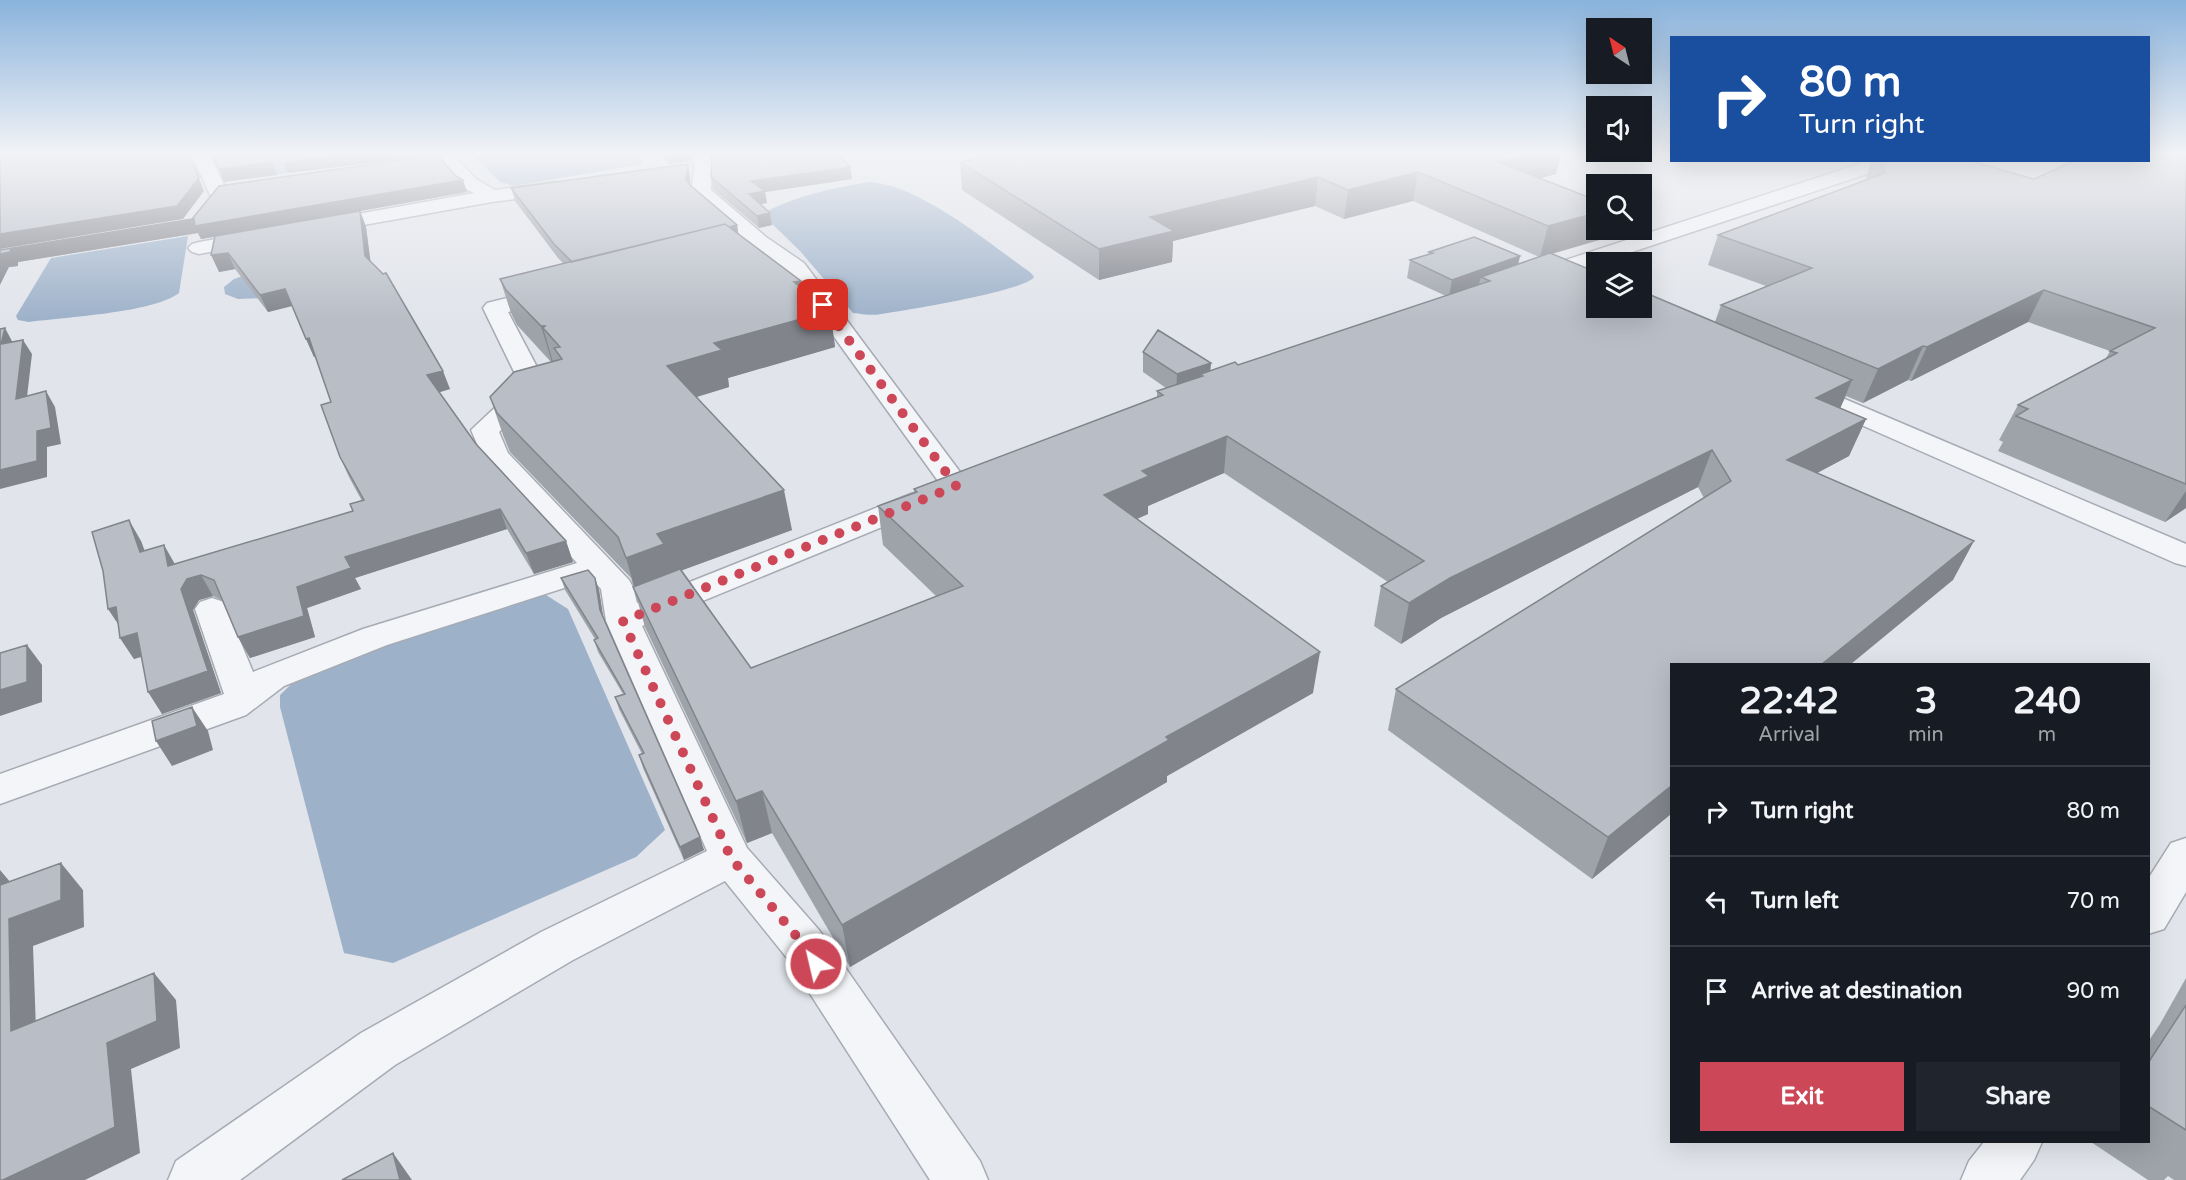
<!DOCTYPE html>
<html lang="en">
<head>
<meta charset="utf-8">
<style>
	body { margin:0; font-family:"Varela Round",sans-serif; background:#20242c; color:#f1f3f6; height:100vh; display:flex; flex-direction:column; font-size:22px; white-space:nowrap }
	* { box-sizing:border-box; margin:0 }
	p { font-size:20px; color:#9ea1a6 }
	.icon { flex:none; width:33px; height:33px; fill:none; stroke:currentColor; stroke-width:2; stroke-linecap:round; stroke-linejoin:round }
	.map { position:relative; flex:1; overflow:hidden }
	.details { position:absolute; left:1670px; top:663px; width:480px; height:480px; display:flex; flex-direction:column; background:#171b24; border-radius:0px; box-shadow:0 6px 24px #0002 }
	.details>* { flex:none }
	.guide { position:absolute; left:1670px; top:36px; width:480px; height:126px; border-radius:0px; box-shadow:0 6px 24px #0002; background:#1a4fa0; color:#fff; overflow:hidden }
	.needle { width:39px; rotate:325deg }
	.buttons { position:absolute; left:1586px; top:18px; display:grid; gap:12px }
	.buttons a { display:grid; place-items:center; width:66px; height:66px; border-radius:0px; background:#171b24; box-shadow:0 6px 24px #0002; font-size:30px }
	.pin { position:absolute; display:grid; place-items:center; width:51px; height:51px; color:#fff; margin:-26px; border-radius:12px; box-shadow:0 3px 9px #0006 }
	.me { position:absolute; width:66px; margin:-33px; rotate:325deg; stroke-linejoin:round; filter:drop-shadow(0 0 4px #0008) }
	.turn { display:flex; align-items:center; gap:21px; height:126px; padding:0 30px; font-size:27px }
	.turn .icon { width:78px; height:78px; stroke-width:2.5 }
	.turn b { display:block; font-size:42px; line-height:51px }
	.eta { display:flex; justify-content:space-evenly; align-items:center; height:102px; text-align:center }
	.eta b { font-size:36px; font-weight:700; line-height:42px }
	.action { display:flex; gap:12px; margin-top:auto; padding:12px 30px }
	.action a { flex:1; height:69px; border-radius:0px; background:#cc4858; color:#fff; font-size:24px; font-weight:700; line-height:69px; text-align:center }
	.action a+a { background:#20242c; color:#f1f3f6 }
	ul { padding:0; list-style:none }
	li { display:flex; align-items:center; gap:18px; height:90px; padding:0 30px; border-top:2px solid #363941 }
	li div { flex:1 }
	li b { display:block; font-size:22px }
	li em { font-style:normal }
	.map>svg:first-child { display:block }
	.water { fill:#9db1c9 }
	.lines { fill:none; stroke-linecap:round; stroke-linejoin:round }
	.minor-casing { stroke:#a6abb4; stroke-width:3 }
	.minor { fill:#f4f5f8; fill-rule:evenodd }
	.wall { fill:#9ea3aa }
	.shaded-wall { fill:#81848b }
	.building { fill:#b8bdc6; stroke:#81848b; stroke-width:1.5 }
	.route { stroke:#cc4858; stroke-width:10; stroke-dasharray:0 18 }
</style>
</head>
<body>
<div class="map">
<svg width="2186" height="1180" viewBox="0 0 2186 1180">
	<rect width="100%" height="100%" fill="#e1e4ea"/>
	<path class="water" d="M253 155H377L379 157 257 178 258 164Z
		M473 155H642L643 164 514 186 500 182Z
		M869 182C919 184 990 244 1031 273L1034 277C1025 291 903 311 881 314 872 316 862 314 853 313L800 251 762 214C794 196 833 188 869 182Z
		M188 236 179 293C153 313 64 317 29 322L18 320 16 316 51 258Z
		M251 273 264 298 238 299 225 294 224 287 234 279Z
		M546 595 568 609 665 830 636 857 393 963 344 953 280 707V695L309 667 530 597Z"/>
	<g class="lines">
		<defs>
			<path id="minor" d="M192 155H210L227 191 224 195H210Z
				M692 155H710L712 167 711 190 766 237 804 263 966 480 971 486 966 492 956 495 946 492 788 273 755 248 706 260 698 259 695 254 698 249 744 238 691 192 694 167Z
				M450 157 456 158 476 179 495 190 555 182 562 184 564 188 562 192 555 194 492 202 319 233 312 231 309 227 312 223 319 221 474 193 462 187 445 168 398 171 392 170 389 166 392 162 398 161Z
				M1871 160H1900L1897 164 1602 262H1596V265L1542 283 1534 285 1526 283 1523 278 1526 273Z
				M256 232 263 234 266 238 263 242 199 254 192 252 188 248 192 244 199 242Z
				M551 287 559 289 562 294 559 299 508 312 547 386 499 432 508 453 629 580 633 587 637 603 911 494 922 491 933 494 937 500 933 506 642 626 747 848 819 930 980 1161 988 1180H930L787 958 725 881 573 960 395 1065 240 1180H168L176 1161 361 1033 541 932 707 851 606 621 601 589 592 579 387 645 284 686 246 715 0 804V774L224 694 195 609 200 602 212 598 224 602 253 672 363 629 577 563 485 462 471 430 520 384 483 308 487 303Z
				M1800 380 2186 544V566L2175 563 1791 394 1787 388 1791 382Z
				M2186 838V892L2164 929 2148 934V879L2171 843Z
				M1984 1142H2042L2034 1160 2020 1180H1961L1969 1161Z"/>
		</defs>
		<use href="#minor" class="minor-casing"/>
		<use href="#minor" class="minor"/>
	</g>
	<path class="wall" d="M661 155H692L690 161 670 164Z
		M2186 155V508L2165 522 1998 451 2003 442 1999 440 2018 405 2105 360 2110 351 2028 322 1911 381 1908 380 1863 403 1846 396 1840 408 1866 419 1849 456 1817 473 1953 580 1671 664V814L1592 879 1388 730 1396 689 1704 498 1698 487 1441 618 1401 644 1374 626 1381 586 1388 582 1224 473 1148 506V514L1137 519 1313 693 1167 776V782L850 967 772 833 747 843 645 627 631 578 510 452 503 435 490 397 551 362 517 325 511 313 500 279 564 264 558 258 515 201 511 188 688 164 690 177V185L737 225 738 234 802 289 830 311 835 347 728 378 729 387 697 397 792 530 682 570 751 668 936 596 883 545 878 506 914 493V489L1157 397V391L1166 388 1143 372V352L1211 363 1210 371 1238 365 1446 296 1407 278 1410 260 1428 255 1429 252 1520 256 1518 264 1539 257 1413 201 1344 219 1315 206 1173 241 1172 262 1099 280 962 190 960 162 1556 174 1540 178 1596 230H1609L1606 238 1552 254 1715 322 1721 305 1766 286 1708 265 1718 235 1867 180 1866 177 1872 160H1967L2034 179Z
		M850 167 852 179 765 192 767 203 760 204 772 225 759 228 713 189 711 177Z
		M467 192 360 211 366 227 370 261 450 389 439 392 476 444 566 541 573 562 534 574 507 529 355 578 361 589 307 608 315 637 250 658 238 637 222 600 213 596 199 600 193 610 221 693 162 714 141 657 134 659 120 638 141 541 145 551 175 564 353 511 362 501 349 477 340 457 331 402 315 357H314L292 306 268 312 235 269 219 272 214 237 201 239 198 233 18 262V266L9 267 0 250Z
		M561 578H595L599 590 603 617 704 850 684 860 643 768 639 755 642 754 619 709 615 697 623 694 598 652 594 640 595 639 565 590Z
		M2186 978V1180H2174L2168 1176 2164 1180H2148L2091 1142H2148V1042L2160 1024Z"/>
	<path class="shaded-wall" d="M189 155H191L190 156 204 191 183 219 0 249V234Z
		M350 155H429V156L288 173 284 163Z
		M668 155H692L690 161 670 164Z
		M1529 155H1561L1556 174 1492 191 1498 162Z
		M272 162 277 175 224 182 219 169Z
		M688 164 690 177 689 192 686 179Z
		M850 167 852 179 765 192 767 203 751 206 749 194 751 181Z
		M1418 172 1413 201 1344 219 1348 190Z
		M1318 177 1315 206 1173 241 1172 262 1099 280V249L1150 217Z
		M463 180 467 192 360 211 366 227 372 272 365 256 360 211 201 239 198 233 18 262V266L9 267 0 285V256L1 254 11 249 194 219Z
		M770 213 772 225 759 228 757 216Z
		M1596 213V230H1609L1606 238 1540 257 1548 226Z
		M737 225 739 238 574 264Z
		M228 253 235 269 219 272 211 255Z
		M1520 256 1516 273 1481 277 1478 287 1449 297 1452 280Z
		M801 281 806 315 794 282Z
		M285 289 292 306 268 312 260 295Z
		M2044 290 2028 322 1911 381 1927 347Z
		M830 311 835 347 728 378 729 387 676 403 667 366 714 343Z
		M541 326H545L543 328 553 362H552Z
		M5 328 13 343 1 344Z
		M309 338 317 356 314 357 306 339Z
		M23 340 32 354 25 414 16 399Z
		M1923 346 1908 380 1863 403 1878 369Z
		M1211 363 1209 383 1201 374 1200 386 1176 395 1177 374Z
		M443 371 450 389 434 394 427 375Z
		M1852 380 1837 416 1816 398Z
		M46 391 55 407 61 444 47 447V477L0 489V470L37 431Z
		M1866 419 1849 456 1772 497 1787 460Z
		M1227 436 1224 473 1148 506V514L1104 533V495L1142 471Z
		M1712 450 1698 487 1441 618 1401 644 1409 603 1450 578Z
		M784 490 792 530 672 574 637 596 626 558 657 534Z
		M2186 491V508L2165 522Z
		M500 509 507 529 355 578 361 589 307 608 315 637 250 658 238 637 297 587 345 557Z
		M129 520 141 541 152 573 140 552Z
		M566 541 573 562 534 574 526 553Z
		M1974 541 1953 580 1851 664H1822Z
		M164 545 176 566H168Z
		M201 575 213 596 199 600 193 610 221 693 162 714 148 692 181 589 187 579Z
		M595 578 599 590 604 622 600 610Z
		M116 607 122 630 108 609Z
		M137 633 150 654 134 659 120 638Z
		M27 645 42 665V702L0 716V690Z
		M1320 652 1313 693 1167 776V782L850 967 842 925 1166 737Z
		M192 707 208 731 213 750 172 766 156 741Z
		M1671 786V814L1592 879 1608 837Z
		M762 791 772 833 747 843 736 801Z
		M700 837 704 850 684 860 680 847Z
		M61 863 83 890 84 927 33 946 37 1058 11 1031 9 919Z
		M0 870 17 890 0 895Z
		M154 973 176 1000 180 1048 131 1069 140 1153 85 1180H3L107 1043Z
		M393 1153 412 1180H400Z"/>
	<path class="building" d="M0 155H46V156L54 155H189L199 178 177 206 0 234Z
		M212 155H268L272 162 219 169Z
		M339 155H350L284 163Z
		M712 155H839L850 167 751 181 765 191 749 194 770 213 757 216 711 177Z
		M994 155H1529L1498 162 1596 200V213L1548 226 1418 172 1348 190 1318 177 1150 217 1174 231 1099 249 960 162Z
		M2148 155H2186V484L2016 416 2028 409 2018 405 2117 353 2110 351 2155 328 2044 290 1927 347 1923 346 1878 369 1721 305 1812 268 1718 235 1885 173 1881 160H1967L2034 179 2076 160H2148Z
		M416 158H440L456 176 463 180 195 226 194 219 11 249 10 252 1 254 0 256V250L192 219 219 186Z
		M688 164 686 179 690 185 737 225 729 227 725 224 572 262 554 244 511 188Z
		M360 211 365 256 383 274 386 273 443 371 427 375 476 444 566 541 526 553 500 509 345 557 351 568 297 587 304 616 238 637 214 580 201 575 187 579 181 589 208 671 148 692 137 633 120 638 116 607 108 609 103 571 92 532 129 520 140 552 164 545 168 566 353 511 350 504 364 500 340 457 321 405 331 402 309 338 306 339 285 289 260 295 228 253 211 255 215 236Z
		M725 224 801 281 794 282 830 311 714 343 722 350 667 366 784 490 657 534 664 544 626 558 618 537 497 413 490 397 514 372 562 359 554 348 560 347 543 328 545 326H541L506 290 500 279Z
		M1474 237 1520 256 1452 280 1410 260 1433 253 1429 252Z
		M1550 253 1596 272V308H1641V291L1852 380 1816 398 1866 419 1787 460 1974 541 1822 664H1671V786L1608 837 1396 689 1731 481 1712 450 1450 578 1409 603 1381 586 1424 561 1227 436 1142 471 1149 476 1104 495 1320 652 1166 737 1169 740 842 925 762 791 736 801 633 587 680 569 751 668 963 586 878 506 917 492 914 489 1163 395 1157 391 1203 376 1201 374 1235 362 1238 365 1490 281 1481 277Z
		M5 328 1 344 23 340 16 399 46 391 51 428 37 431V461L0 470V329Z
		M1158 330 1211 363 1177 374 1143 352Z
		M588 570 595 578 600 610 700 837 680 847 639 755 644 753 615 697 625 694 594 640 598 638 561 578Z
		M27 645V682L0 690V653Z
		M192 707 197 726 156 741 152 721Z
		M61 863V900L9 919 11 1031 154 973 157 1021 107 1043 115 1127 3 1180H0V885Z
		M2186 1005V1130L2148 1106V1063Z
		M393 1153 400 1180H342Z"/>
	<linearGradient id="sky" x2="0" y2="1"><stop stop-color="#8ab3dc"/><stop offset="0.48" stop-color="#f2f3f6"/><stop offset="1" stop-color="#f2f3f6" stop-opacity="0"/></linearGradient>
	<rect width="2186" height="320" fill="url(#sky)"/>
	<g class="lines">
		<path class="route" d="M816 964 803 944 731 858 623 621 956 486 823 305"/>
	</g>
</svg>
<div class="buttons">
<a><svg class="needle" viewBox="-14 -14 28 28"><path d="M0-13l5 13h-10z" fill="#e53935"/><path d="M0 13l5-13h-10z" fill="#9ea1a6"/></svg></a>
<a><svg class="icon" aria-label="sound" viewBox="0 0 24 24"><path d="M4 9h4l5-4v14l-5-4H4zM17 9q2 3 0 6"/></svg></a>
<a><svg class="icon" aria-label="search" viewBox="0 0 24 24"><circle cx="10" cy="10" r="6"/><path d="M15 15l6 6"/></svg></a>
<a><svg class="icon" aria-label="layers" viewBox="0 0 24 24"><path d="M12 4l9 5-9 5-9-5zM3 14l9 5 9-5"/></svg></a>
</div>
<div class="pin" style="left:823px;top:305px;background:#d93025"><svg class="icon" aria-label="arrive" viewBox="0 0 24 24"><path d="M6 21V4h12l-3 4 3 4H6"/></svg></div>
<svg class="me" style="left:816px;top:964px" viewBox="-20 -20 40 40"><circle r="17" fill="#cc4858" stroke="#fff" stroke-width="3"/><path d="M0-11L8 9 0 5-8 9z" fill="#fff"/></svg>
<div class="guide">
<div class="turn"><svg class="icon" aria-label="right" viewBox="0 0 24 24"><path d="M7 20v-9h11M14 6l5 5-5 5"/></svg><div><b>80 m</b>Turn right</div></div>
</div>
<section class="details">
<div class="eta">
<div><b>22:42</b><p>Arrival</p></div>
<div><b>3</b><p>min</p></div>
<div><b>240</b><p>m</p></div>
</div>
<ul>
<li><svg class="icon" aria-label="right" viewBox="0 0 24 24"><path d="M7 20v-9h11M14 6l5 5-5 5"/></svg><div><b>Turn right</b></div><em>80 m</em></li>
<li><svg class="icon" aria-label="left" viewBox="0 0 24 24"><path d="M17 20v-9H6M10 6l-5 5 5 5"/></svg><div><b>Turn left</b></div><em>70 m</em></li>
<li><svg class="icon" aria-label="arrive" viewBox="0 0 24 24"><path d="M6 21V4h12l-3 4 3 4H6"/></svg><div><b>Arrive at destination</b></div><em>90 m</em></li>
</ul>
<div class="action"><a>Exit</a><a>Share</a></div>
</section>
</div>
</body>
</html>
